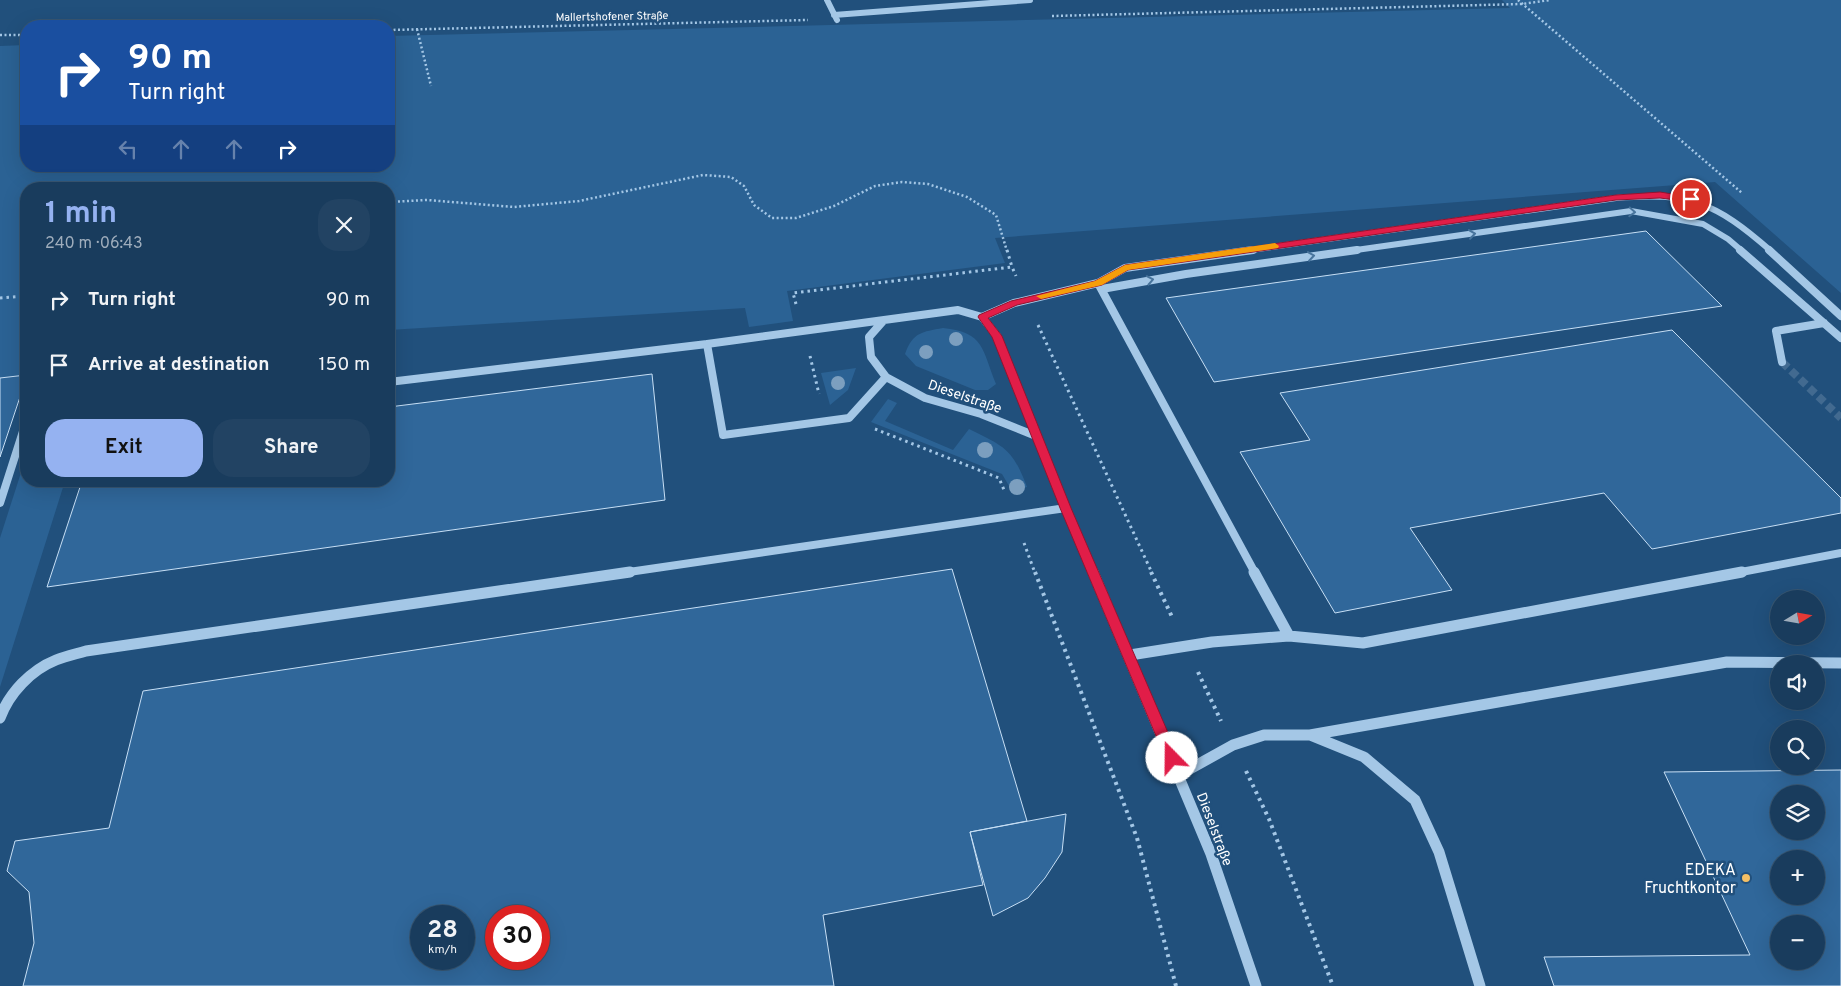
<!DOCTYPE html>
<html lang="en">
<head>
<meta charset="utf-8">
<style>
	body { margin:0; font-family:Overpass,sans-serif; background:#224363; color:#f1f3f6; height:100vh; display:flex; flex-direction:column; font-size:19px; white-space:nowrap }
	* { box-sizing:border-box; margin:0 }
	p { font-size:16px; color:#9fadbc }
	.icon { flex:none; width:28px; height:28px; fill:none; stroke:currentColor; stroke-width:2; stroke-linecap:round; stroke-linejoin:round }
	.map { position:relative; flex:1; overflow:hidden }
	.sheet { position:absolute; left:20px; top:182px; width:375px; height:305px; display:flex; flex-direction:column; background:#193c5d; border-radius:20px; box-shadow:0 5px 20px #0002,0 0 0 1px #375672 }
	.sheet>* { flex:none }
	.guide { position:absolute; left:20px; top:20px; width:375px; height:152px; border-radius:20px; box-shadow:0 5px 20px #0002,0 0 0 1px #375672; background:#1a4fa0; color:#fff; overflow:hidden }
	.needle { width:32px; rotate:79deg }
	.controls { position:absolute; left:1770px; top:590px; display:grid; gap:10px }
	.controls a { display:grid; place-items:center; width:55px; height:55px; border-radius:50%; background:#193c5d; box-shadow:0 5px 20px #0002,0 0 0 1px #375672; font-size:25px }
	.speed { position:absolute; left:410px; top:905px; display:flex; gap:10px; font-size:25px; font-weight:700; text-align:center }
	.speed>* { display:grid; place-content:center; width:65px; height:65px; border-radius:50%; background:#193c5d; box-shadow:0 5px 20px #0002,0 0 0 1px #375672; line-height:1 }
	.speed small { font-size:12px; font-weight:400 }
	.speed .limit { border:8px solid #d22; background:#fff; color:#111 }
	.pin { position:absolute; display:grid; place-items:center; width:42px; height:42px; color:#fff; margin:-21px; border:2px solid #fff; border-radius:50%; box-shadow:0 1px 5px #0007 }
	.me { position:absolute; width:55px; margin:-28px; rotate:338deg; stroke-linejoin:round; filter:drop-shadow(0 0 4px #0008) }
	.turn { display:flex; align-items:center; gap:18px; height:105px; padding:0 25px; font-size:22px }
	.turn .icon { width:65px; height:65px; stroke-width:2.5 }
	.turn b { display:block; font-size:35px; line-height:42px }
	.lanes { display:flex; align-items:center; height:48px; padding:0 25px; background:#0003; justify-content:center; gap:25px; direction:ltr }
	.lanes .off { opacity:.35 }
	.round { display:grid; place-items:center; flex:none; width:52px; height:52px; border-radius:20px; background:#224363 }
	.overview { display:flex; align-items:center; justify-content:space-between; height:85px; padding:0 25px }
	h1 { font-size:30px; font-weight:700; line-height:38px; color:#95b2f1 }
	.action { display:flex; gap:10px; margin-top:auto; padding:10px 25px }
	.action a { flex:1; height:58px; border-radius:20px; background:#95b2f1; color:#111; font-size:20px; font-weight:700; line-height:58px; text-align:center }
	.action a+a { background:#224363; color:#f1f3f6 }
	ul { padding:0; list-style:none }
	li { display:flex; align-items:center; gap:15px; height:65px; padding:0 25px }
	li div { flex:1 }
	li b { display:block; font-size:19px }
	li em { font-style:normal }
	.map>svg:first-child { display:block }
	.green { fill:#2b6294 }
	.building { fill:#30679a; stroke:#c7dff5; fill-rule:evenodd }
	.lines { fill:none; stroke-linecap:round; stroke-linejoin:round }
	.minor-tunnel { stroke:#426a90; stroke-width:8; stroke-dasharray:8 4.5; stroke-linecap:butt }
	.path-far2 { stroke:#a4c7e6; stroke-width:2.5; stroke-dasharray:2 2.5; stroke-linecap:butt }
	.path-far1 { stroke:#a4c7e6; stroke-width:3; stroke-dasharray:2.5 4; stroke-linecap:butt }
	.path { stroke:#a4c7e6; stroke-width:4; stroke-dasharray:3 4.5; stroke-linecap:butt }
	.minor-far2 { stroke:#a4c7e6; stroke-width:6 }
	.minor-far1 { stroke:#a4c7e6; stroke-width:8 }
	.minor { stroke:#a4c7e6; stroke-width:11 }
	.tree { fill:#7c9fbf }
	.oneway { stroke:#48749c }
	.route { fill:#e11d48; stroke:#92132f }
	.slow { fill:#f59e0b }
	.poi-dot { fill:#f3bf65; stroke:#21507c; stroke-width:2 }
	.labels { text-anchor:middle; stroke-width:5; stroke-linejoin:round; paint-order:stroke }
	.far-street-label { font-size:11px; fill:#fff; stroke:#21507c }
	.street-label { font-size:14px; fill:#fff; stroke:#21507c }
	.near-poi-label { font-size:16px; fill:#fff; stroke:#21507c; text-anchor:end }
</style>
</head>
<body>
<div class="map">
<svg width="1841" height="986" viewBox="0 0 1841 986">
	<rect width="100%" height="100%" fill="#21507c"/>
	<path class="green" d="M1502 0H1841V293L1715 182 995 238 1005 263 787 291 793 321 749 327 745 308 389 330V189H26V375L0 378V46L26 45V166H389V36L1510 8Z
		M943 328C985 332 982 350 996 384L988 390H975L916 366 905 354C913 332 922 332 943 328Z
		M856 368 848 390 830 405 821 373Z
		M888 399 897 403 885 421 953 450 969 429C1005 447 1012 448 1027 487L1012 491 1002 474 871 422Z
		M26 457V481H65L0 687V538Z"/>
	<path class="building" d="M1646 231 1722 306 1214 382 1166 298Z
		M1672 330 1841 498V513L1652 549 1604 493 1410 528 1452 590 1335 613 1240 452 1310 440 1280 393Z
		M652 374 665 500 47 587 82 481H389V407Z
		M26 375V379L0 457V378Z
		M952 569 1027 821 970 832 983 885 823 915 834 986H23L34 943 29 892 7 871 15 841 109 828 143 691ZM421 916H464V959H421ZM496 916H539V959H496Z
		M1841 770V986H1554L1544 957 1750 955 1664 772ZM1779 794H1816V831H1779ZM1779 859H1816V896H1779ZM1779 924H1816V961H1779Z
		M1066 814 1062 852 1045 878 1028 898 993 916 970 832Z"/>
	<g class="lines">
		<path class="minor-tunnel" d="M1782 362 1841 418"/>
		<path class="path-far2" d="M1518 0 1742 193
			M1052 16 1522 4 1550 0
			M417 29 431 86
			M389 30 808 20
			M0 35H26
			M389 202 427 200 514 207 579 201 703 175 731 177 744 186 754 205 772 218H796L834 206 875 186 902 182 928 184 967 197 996 215 1007 251"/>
		<path class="path-far1" d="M1007 250 1012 267
			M0 298 26 296
			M796 304 793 293 1012 267 1016 276
			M1038 325 1152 573
			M810 356 819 394
			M875 429 999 478 1004 490
			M1024 543 1035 573"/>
		<path class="path" d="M1035 572 1137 838 1176 986
			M1151 572 1173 619
			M1198 672 1221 721
			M1246 771 1269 819 1333 986"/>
		<path class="minor-far2" d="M827 0 837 20
			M834 15 1030 0
			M1244 251 1616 198C1690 192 1715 202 1771 251
			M1349 251 1631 211 1703 224 1728 239 1742 251"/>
		<path class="minor-far1" d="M1740 250 1841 338
			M1769 250 1841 316
			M1099 285 1255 573
			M1102 289 1186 274 1357 250
			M958 310 982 317 997 336 1036 436 981 414 925 398 886 377 871 357 869 337 884 320Z
			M982 317 1014 303 1098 283 1125 268 1253 250
			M707 344 723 435 849 418 886 377
			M1782 362 1776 331 1824 323
			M389 382 707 344 884 320
			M1036 436 1093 573
			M0 503 26 422
			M622 573 1066 508
			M1736 573 1841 553"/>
		<path class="minor" d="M1093 572 1211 854 1256 986
			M1254 572 1289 636
			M1130 655 1212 642 1289 636 1363 643 1742 572
			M0 718C9 693 31 670 56 660 66 656 76 654 86 651L630 572
			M1310 735 1727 662 1841 663
			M1179 775 1233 745 1264 735H1310L1364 757 1415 800 1439 852 1480 986"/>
	</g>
	<g class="tree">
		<circle cx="956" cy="339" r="7"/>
		<circle cx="926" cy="352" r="7"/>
		<circle cx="838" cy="383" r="7"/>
		<circle cx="985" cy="450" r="8"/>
		<circle cx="1017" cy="487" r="8"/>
	</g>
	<defs><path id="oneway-chevron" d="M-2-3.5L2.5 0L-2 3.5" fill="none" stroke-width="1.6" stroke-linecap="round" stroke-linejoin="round" transform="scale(1.25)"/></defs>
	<g class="oneway">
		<use href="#oneway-chevron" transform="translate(1632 212) rotate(3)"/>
		<use href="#oneway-chevron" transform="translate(1472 234) rotate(-8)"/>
		<use href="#oneway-chevron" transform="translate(1311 256) rotate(-8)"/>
		<use href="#oneway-chevron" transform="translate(1150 280) rotate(-11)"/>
	</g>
	<path class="route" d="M1660 192 1691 197 1696 199 1691 202 1660 198 1616 200 1128 270 1102 285 1017 305 988 318 1002 336 1071 508 1179 758 1177 762H1167L1060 508 992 337 978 317 979 315 1011 301 1095 281 1125 265 1616 195Z"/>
	<path class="slow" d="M1275 243 1279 246 1278 248 1128 270 1102 285 1041 299 1036 296 1095 281 1125 265Z"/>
	<circle class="poi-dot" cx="1746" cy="878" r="5"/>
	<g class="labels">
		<g class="far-street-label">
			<text transform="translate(612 16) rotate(-1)" y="4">Mallertshofener Straße</text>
		</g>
		<g class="street-label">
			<text transform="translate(965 396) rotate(19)" y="5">Dieselstraße</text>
			<text transform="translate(1215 829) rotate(69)" y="5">Dieselstraße</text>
		</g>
		<g class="near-poi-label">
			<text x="1736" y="875">EDEKA<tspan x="1736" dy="18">Fruchtkontor</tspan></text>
		</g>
	</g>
</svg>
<div class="controls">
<a><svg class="needle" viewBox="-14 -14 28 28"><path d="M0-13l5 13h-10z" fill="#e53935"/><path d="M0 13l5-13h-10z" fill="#9fadbc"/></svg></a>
<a><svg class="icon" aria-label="sound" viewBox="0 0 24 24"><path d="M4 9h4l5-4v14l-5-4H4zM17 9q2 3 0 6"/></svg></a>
<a><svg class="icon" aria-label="search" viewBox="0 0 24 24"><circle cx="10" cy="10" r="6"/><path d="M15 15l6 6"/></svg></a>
<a><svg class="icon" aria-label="layers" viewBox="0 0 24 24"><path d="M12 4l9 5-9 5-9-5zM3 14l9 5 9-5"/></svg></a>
<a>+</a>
<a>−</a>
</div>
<div class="speed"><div>28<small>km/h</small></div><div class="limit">30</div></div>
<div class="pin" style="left:1691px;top:199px;background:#d93025"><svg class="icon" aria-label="arrive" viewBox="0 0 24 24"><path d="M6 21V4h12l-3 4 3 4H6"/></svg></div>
<svg class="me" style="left:1172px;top:758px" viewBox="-20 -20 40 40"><circle r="19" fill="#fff"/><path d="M0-13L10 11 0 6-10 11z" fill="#e11d48"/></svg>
<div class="guide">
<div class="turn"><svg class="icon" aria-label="right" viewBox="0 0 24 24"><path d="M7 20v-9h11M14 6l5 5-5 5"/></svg><div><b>90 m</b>Turn right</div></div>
<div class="lanes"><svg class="icon off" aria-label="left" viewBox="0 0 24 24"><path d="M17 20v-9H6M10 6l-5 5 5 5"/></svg><svg class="icon off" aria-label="ahead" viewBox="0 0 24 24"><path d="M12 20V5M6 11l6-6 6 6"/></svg><svg class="icon off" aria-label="ahead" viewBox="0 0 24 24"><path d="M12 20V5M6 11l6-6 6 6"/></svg><svg class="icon" aria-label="right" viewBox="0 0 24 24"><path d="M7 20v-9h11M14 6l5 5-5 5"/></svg></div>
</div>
<section class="sheet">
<div class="overview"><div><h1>1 min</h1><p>240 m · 06:43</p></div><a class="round"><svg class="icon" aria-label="close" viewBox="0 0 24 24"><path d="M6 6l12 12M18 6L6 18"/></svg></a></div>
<ul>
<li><svg class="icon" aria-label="right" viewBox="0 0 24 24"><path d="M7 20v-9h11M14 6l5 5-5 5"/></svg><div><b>Turn right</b></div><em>90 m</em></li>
<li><svg class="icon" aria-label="arrive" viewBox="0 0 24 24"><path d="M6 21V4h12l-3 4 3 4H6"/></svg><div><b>Arrive at destination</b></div><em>150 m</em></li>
</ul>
<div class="action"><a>Exit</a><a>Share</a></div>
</section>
</div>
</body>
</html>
